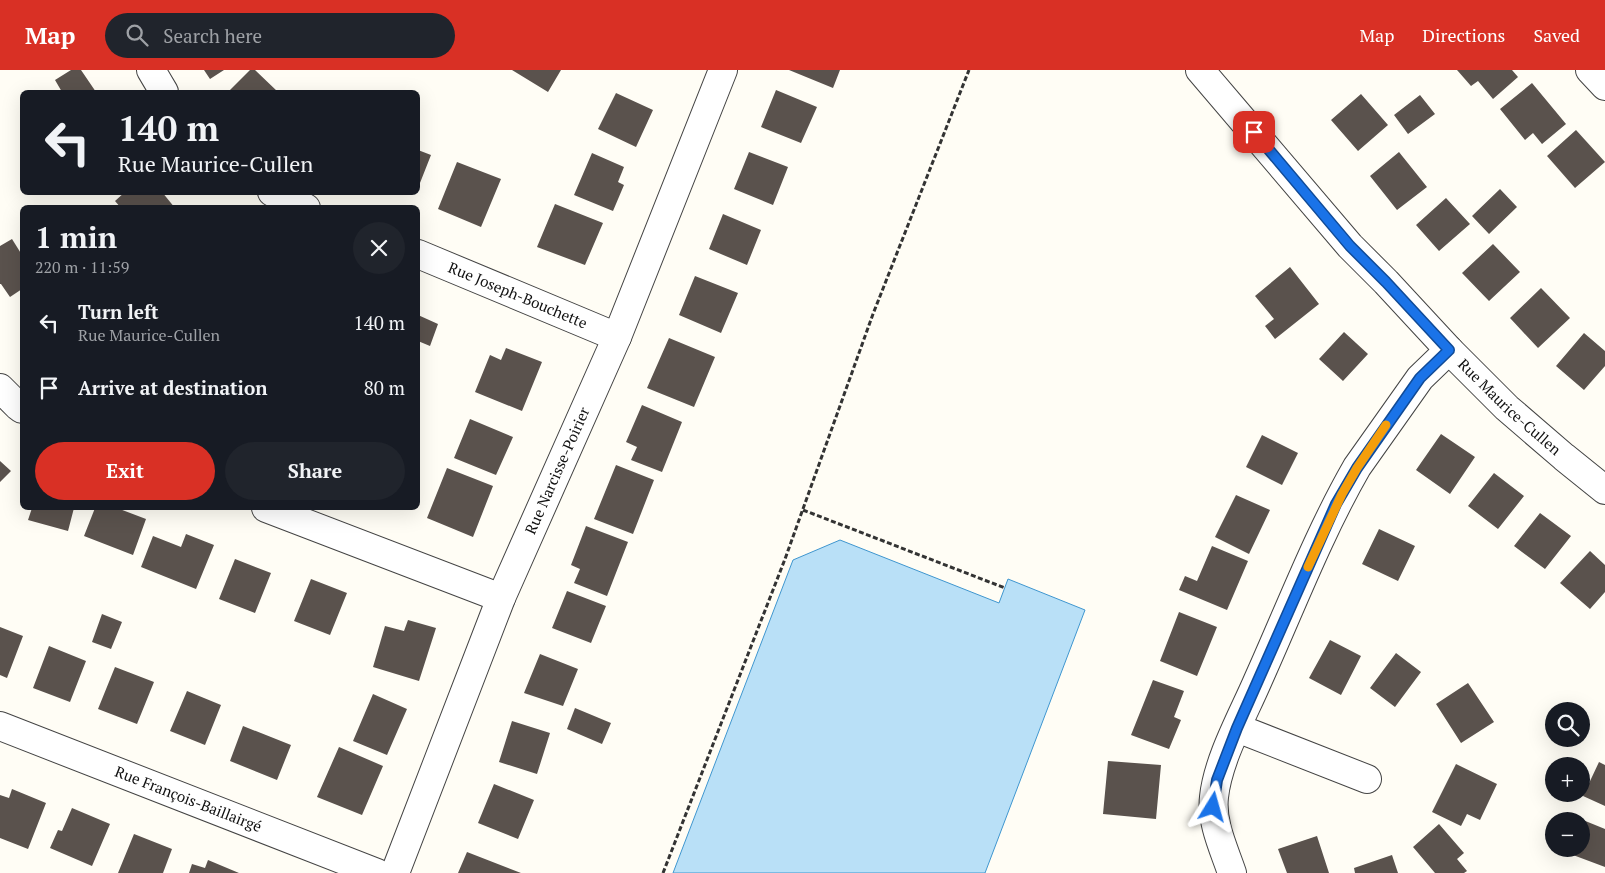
<!DOCTYPE html>
<html lang="en">
<head>
<meta charset="utf-8">
<style>
	body { margin:0; font-family:"PT Serif",serif; background:#20242c; color:#f1f3f6; height:100vh; display:flex; flex-direction:column; font-size:19px; white-space:nowrap }
	* { box-sizing:border-box; margin:0 }
	p { font-size:16px; color:#9ea1a6 }
	.icon { flex:none; width:28px; height:28px; fill:none; stroke:currentColor; stroke-width:2; stroke-linecap:round; stroke-linejoin:round }
	.map { position:relative; flex:1; overflow:hidden }
	.panel { position:absolute; left:20px; top:135px; width:400px; height:305px; display:flex; flex-direction:column; background:#171b24; border-radius:8px; box-shadow:0 5px 20px #0002 }
	.panel>* { flex:none }
	.hud { position:absolute; left:20px; top:20px; width:400px; height:105px; border-radius:8px; box-shadow:0 5px 20px #0002; background:#171b24; color:#f1f3f6; overflow:hidden }
	.tools { position:absolute; left:1545px; top:632px; display:grid; gap:10px }
	.tools a { display:grid; place-items:center; width:45px; height:45px; border-radius:50%; background:#171b24; box-shadow:0 5px 20px #0002; font-size:25px }
	.pin { position:absolute; display:grid; place-items:center; width:42px; height:42px; color:#fff; margin:-21px; border-radius:10px; box-shadow:0 2px 8px #0006 }
	.me { position:absolute; width:55px; margin:-28px; rotate:8deg; stroke-linejoin:round; filter:drop-shadow(0 0 4px #0008) }
	.turn { display:flex; align-items:center; gap:18px; height:105px; padding:0 15px; font-size:22px }
	.turn .icon { width:65px; height:65px; stroke-width:2.5 }
	.turn b { display:block; font-size:35px; line-height:42px }
	.round { display:grid; place-items:center; flex:none; width:52px; height:52px; border-radius:26px; background:#20242c }
	.summary { display:flex; align-items:center; justify-content:space-between; height:85px; padding:0 15px }
	h1 { font-size:30px; font-weight:800; line-height:38px }
	.primary-button { display:flex; gap:10px; margin-top:auto; padding:10px 15px }
	.primary-button a { flex:1; height:58px; border-radius:30px; background:#d93025; color:#fff; font-size:20px; font-weight:800; line-height:58px; text-align:center }
	.primary-button a+a { background:#20242c; color:#f1f3f6 }
	ul { padding:0; list-style:none }
	li { display:flex; align-items:center; gap:15px; height:65px; padding:0 15px }
	li div { flex:1 }
	li b { display:block; font-size:19px }
	li em { font-style:normal }
	header { display:flex; align-items:center; gap:30px; box-sizing:border-box; height:70px; padding:0 25px; background:#d93025; color:#fff }
	header strong { font-size:24px }
	nav { display:flex; gap:28px; margin-inline-start:auto; font-size:18px }
	.search { width:350px; height:45px; background:#20242c; display:flex; align-items:center; gap:12px; box-sizing:border-box; padding:0 18px; border-radius:28px; color:#9ea1a6; font-size:19px }
	.map>svg:first-child { display:block }
	.water { fill:#b9e0f7; stroke:#3f96cf }
	.building { fill:#5a524d }
	.lines { fill:none; stroke-linecap:round; stroke-linejoin:round }
	.street-casing { stroke:#444; stroke-width:30 }
	.path { stroke:#333; stroke-width:3; stroke-dasharray:5 2.5; stroke-linecap:butt }
	.street { stroke:#fff; stroke-width:28 }
	.route-casing { stroke:#114b97; stroke-width:12 }
	.route { stroke:#1a73e8; stroke-width:9 }
	.slow { stroke:#f59e0b; stroke-width:9 }
	.labels { text-anchor:middle; stroke-width:5; stroke-linejoin:round; paint-order:stroke }
	.street-label { font-size:15px; fill:#111; stroke:#fff }
</style>
</head>
<body>
<header>
<strong>Map</strong>
<div class="search"><svg class="icon" aria-label="search" viewBox="0 0 24 24"><circle cx="10" cy="10" r="6"/><path d="M15 15l6 6"/></svg>Search here</div>
<nav><a>Map</a><a>Directions</a><a>Saved</a></nav>
</header>
<div class="map">
<svg width="1605" height="803" viewBox="0 0 1605 803">
	<rect width="100%" height="100%" fill="#fffdf5"/>
	<path class="water" d="M840 470 999 533 1008 509 1085 540 985 803H673L793 490Z"/>
	<path class="building" d="M71 0H81L96 22H62L55 10Z
		M204 0H224L210 9Z
		M250 0H255L278 22H228Z
		M512 0H561L548 22Z
		M789 0H840L833 18Z
		M1457 0H1512L1518 7 1493 29 1478 11 1471 16Z
		M1532 13 1566 54 1542 74 1533 63 1525 70 1500 39Z
		M776 20 817 37 801 73 761 57Z
		M616 23 653 40 636 77 598 59Z
		M1361 24 1388 55 1358 81 1331 50Z
		M1420 25 1435 44 1408 64 1394 45Z
		M1576 60 1605 92 1575 118 1547 86Z
		M418 80 431 85 418 118Z
		M749 82 788 97 773 135 734 119Z
		M1399 82 1427 117 1397 140 1370 106Z
		M592 83 624 97 618 112 624 115 613 141 574 125Z
		M457 92 501 109 481 157 438 139Z
		M1500 119 1517 137 1489 164 1472 146Z
		M125 122H162L175 138H121L115 131Z
		M1446 128 1470 154 1439 181 1416 155Z
		M555 134 603 153 585 195 537 177Z
		M723 144 761 160 747 195 709 179Z
		M12 169 22 185V219L10 227 1 214H0V176Z
		M1493 174 1520 202 1489 231 1462 203Z
		M1290 197 1319 234 1275 269 1265 256 1274 249 1255 226Z
		M695 206 738 223 721 263 679 245Z
		M1541 218 1570 248 1538 278 1510 248Z
		M418 245 438 254 430 276 418 271Z
		M1344 262 1368 284 1343 311 1319 289Z
		M1584 263 1605 281V296L1584 320 1556 296Z
		M669 268 715 287 694 337 647 318Z
		M506 278 542 292 522 341 475 322 490 285 501 290Z
		M642 335 682 352 662 402 631 390 637 377 626 372Z
		M470 349 513 367 496 405 454 388Z
		M1441 364 1475 387 1450 424 1416 400Z
		M1262 365 1298 383 1282 415 1246 397Z
		M0 391 11 401 0 412Z
		M616 395 654 410 633 464 594 449Z
		M447 398 493 416 473 467 427 448Z
		M1494 403 1524 426 1498 459 1468 436Z
		M1236 425 1270 440 1249 484 1215 467Z
		M32 438H74L68 461 28 450Z
		M95 438H117L146 449 133 485 84 466Z
		M1540 443 1571 466 1545 499 1514 476Z
		M586 456 628 472 607 526 574 513 580 499 571 495Z
		M1379 459 1415 476 1398 511 1362 494Z
		M186 464 214 475 196 519 141 497 153 466 181 477Z
		M1212 476 1248 491 1227 540 1179 520 1185 506 1197 511Z
		M1590 481 1605 495V522L1590 539 1560 513Z
		M235 489 271 503 255 543 219 529Z
		M311 509 347 523 330 565 294 551Z
		M567 521 606 536 591 573 552 558Z
		M1179 542 1217 557 1197 606 1160 591Z
		M102 544 122 552 111 579 92 572Z
		M408 550 436 558 419 611 373 597 385 556 404 561Z
		M0 557 23 566 7 608 0 605Z
		M1330 570 1361 586 1341 625 1309 608Z
		M49 576 86 591 70 632 33 618Z
		M1396 583 1421 602 1395 637 1370 618Z
		M540 584 578 599 563 636 524 623Z
		M115 597 154 612 137 654 98 639Z
		M1153 610 1184 621 1174 647 1181 650 1169 679 1131 665Z
		M1468 613 1494 652 1461 673 1436 634Z
		M187 621 221 635 205 675 170 661Z
		M373 624 407 639 387 685 353 671Z
		M575 638 611 653 602 674 567 659Z
		M512 651 550 663 537 704 499 692Z
		M243 656 291 675 277 710 230 691Z
		M339 677 383 696 362 745 317 727Z
		M1108 691 1161 695 1156 749 1103 744Z
		M1599 692 1605 695V736L1583 726Z
		M1456 694 1497 714 1480 750 1467 744 1461 756 1432 742Z
		M494 714 534 730 518 769 478 753Z
		M12 719 46 733 28 779 0 768V725L9 728Z
		M72 738 110 754 92 796 50 778 58 760 62 761Z
		M1578 748 1605 759V797L1565 782 1566 779H1581V751H1577Z
		M1439 754 1464 783 1457 789 1467 801 1464 803H1435L1413 777Z
		M134 764 172 779 163 803H118Z
		M1317 766 1329 803H1287L1278 779Z
		M467 782 521 803H458Z
		M1392 785 1398 803H1355L1354 798Z
		M208 790 239 803H189L192 794 205 798Z"/>
	<g class="lines">
		<defs>
			<g id="street">
				<path d="M151 0 164 22"/>
				<path id="s1" d="M1200 0 1350 176 1386 212 1449 280 1507 338 1564 387 1605 420"/>
				<path d="M1590 0 1605 16"/>
				<path d="M272 122 306 138"/>
				<path id="s2" d="M418 184 617 267"/>
				<path d="M0 318 18 336 22 339"/>
				<path d="M266 438 501 528"/>
				<path id="s3" d="M0 656 377 803"/>
				<path d="M1237 658 1367 709"/>
				<path id="s4" d="M395 803 501 528 617 267 723 0"/>
				<path d="M1232 803C1224 779 1211 753 1214 727 1218 689 1243 645 1258 610 1290 539 1318 465 1357 397L1420 308 1449 280"/>
			</g>
		</defs>
		<use href="#street" class="street-casing"/>
		<path class="path" d="M803 440 1005 518
			M663 803 785 489 873 244 969 0"/>
		<use href="#street" class="street"/>
	</g>
	<g class="lines">
		<defs>
			<path id="route" d="M1213 737 1217 710 1237 658 1336 434 1357 398 1420 308 1449 280 1386 212 1350 176 1254 62"/>
		</defs>
		<use href="#route" class="route-casing"/>
		<use href="#route" class="route"/>
		<path class="slow" d="M1308 497 1342 424 1357 398 1386 355"/>
	</g>
	<g class="labels">
		<g class="street-label">
			<text dy="5" stroke="none"><textPath href="#s2" startOffset="108">Rue Joseph-Bouchette</textPath></text>
			<text dy="5" stroke="none"><textPath href="#s1" startOffset="458">Rue Maurice-Cullen</textPath></text>
			<text dy="5" stroke="none"><textPath href="#s4" startOffset="434">Rue Narcisse-Poirier</textPath></text>
			<text dy="5" stroke="none"><textPath href="#s3" startOffset="202">Rue François-Baillairgé</textPath></text>
		</g>
	</g>
</svg>
<div class="tools">
<a><svg class="icon" aria-label="search" viewBox="0 0 24 24"><circle cx="10" cy="10" r="6"/><path d="M15 15l6 6"/></svg></a>
<a>+</a>
<a>−</a>
</div>
<div class="pin" style="left:1254px;top:62px;background:#d93025"><svg class="icon" aria-label="arrive" viewBox="0 0 24 24"><path d="M6 21V4h12l-3 4 3 4H6"/></svg></div>
<svg class="me" style="left:1213px;top:737px" viewBox="-20 -20 40 40"><path d="M0-17L14 15 0 8-14 15z" fill="#1a73e8" stroke="#fff" stroke-width="4"/></svg>
<div class="hud">
<div class="turn"><svg class="icon" aria-label="left" viewBox="0 0 24 24"><path d="M17 20v-9H6M10 6l-5 5 5 5"/></svg><div><b>140 m</b>Rue Maurice-Cullen</div></div>
</div>
<section class="panel">
<div class="summary"><div><h1>1 min</h1><p>220 m · 11:59</p></div><a class="round"><svg class="icon" aria-label="close" viewBox="0 0 24 24"><path d="M6 6l12 12M18 6L6 18"/></svg></a></div>
<ul>
<li><svg class="icon" aria-label="left" viewBox="0 0 24 24"><path d="M17 20v-9H6M10 6l-5 5 5 5"/></svg><div><b>Turn left</b><p>Rue Maurice-Cullen</p></div><em>140 m</em></li>
<li><svg class="icon" aria-label="arrive" viewBox="0 0 24 24"><path d="M6 21V4h12l-3 4 3 4H6"/></svg><div><b>Arrive at destination</b></div><em>80 m</em></li>
</ul>
<div class="primary-button"><a>Exit</a><a>Share</a></div>
</section>
</div>
</body>
</html>
